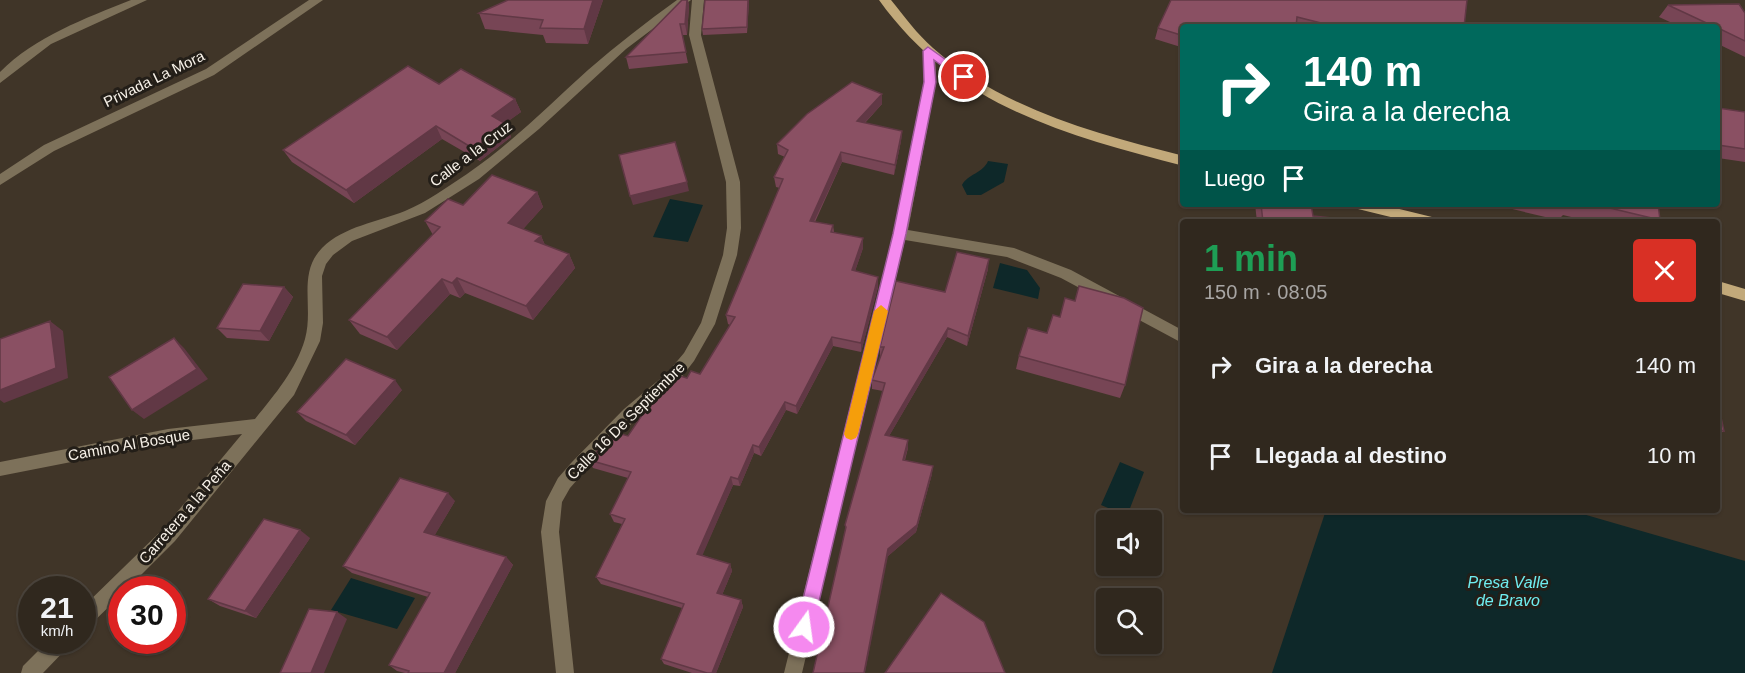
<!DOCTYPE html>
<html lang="es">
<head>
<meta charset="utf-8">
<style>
	body { margin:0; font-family:Arial,sans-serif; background:#3c342b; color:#f1f3f6; height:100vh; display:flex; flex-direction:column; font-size:22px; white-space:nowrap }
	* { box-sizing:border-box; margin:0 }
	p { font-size:20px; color:#a8a6a4 }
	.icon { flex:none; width:33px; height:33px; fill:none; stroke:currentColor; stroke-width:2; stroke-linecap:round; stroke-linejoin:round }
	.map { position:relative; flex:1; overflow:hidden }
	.sheet { position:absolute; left:1180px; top:219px; width:540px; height:294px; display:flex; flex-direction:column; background:#30281e; border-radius:6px; box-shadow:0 2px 4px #0004,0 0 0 2px #4b443c }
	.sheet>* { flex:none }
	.hud { position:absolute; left:1180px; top:24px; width:540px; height:183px; border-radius:6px; box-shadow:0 2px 4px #0004,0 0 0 2px #4b443c; background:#00695c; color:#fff; overflow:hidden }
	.buttons { position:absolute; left:1096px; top:510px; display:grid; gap:12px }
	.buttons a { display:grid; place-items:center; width:66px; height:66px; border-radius:6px; background:#30281e; box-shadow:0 2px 4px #0004,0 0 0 2px #4b443c; font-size:30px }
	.speed { position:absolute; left:18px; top:576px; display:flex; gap:12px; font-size:30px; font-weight:700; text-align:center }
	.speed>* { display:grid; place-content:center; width:78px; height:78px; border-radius:50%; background:#30281e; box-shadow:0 2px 4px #0004,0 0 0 2px #4b443c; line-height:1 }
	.speed small { font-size:15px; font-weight:400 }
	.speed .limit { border:9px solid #d22; background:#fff; color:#111 }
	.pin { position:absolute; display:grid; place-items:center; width:51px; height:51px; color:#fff; margin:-26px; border:3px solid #fff; border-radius:50%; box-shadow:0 2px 6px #0007 }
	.me { position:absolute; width:66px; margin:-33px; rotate:14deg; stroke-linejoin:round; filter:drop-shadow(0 0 4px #0008) }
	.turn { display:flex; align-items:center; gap:21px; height:126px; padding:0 24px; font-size:27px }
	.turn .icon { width:78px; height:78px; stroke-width:2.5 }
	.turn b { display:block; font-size:42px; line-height:51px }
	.then { display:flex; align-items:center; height:57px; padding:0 24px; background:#0003; gap:12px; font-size:22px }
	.round { display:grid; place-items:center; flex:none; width:63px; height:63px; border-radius:6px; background:#3c342b }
	.summary { display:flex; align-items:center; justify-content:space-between; height:102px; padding:0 24px }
	h1 { font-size:36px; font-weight:700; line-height:45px; color:#1e9e55 }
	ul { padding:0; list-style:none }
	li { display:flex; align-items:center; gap:18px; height:90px; padding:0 24px }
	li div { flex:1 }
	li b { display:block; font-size:22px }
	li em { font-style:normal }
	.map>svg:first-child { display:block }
	.water { fill:#0e2829 }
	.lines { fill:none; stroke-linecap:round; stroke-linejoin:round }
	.minor { fill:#7d715a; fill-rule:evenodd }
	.major { fill:#c2a97a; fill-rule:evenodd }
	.wall { fill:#774555 }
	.shaded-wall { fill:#613845 }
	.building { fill:#8a5063; stroke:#613845; stroke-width:1.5 }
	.route { fill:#f589ef; stroke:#9f599b; stroke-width:1.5 }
	.slow { fill:#f59e0b }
	.labels { text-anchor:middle; stroke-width:6; stroke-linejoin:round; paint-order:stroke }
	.street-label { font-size:15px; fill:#f7f1e8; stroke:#231e18 }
	.water-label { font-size:16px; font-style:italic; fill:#6fecef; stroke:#231e18 }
</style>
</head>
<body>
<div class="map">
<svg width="1745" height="673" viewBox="0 0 1745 673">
	<rect width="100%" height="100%" fill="#403528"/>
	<path class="water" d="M988 161 1008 164 1004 182 981 195H967L962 185C968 174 983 173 988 161Z
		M670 199 703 205 688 242 653 237Z
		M1000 263 1027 270 1040 288 1038 299 993 288Z
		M1120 462 1144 472 1127 516 1101 505Z
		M1326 510H1569L1745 561V673H1272Z
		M351 578 415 598 397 629 331 610Z"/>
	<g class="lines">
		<path class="minor" d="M131 0H147L51 44 0 83V72C36 36 84 19 131 0Z
			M309 0H323L214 75 54 151 0 185V174L44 145 206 69Z
			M677 0H691L626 49 539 129 479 179 425 213 352 241 333 255 326 264 322 276 323 323 320 341 294 395 175 541 126 590H122V594L88 627 82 630V608L163 529 242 434 168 443 0 476V462L168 429 255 419C275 394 296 370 305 339 314 307 297 274 322 248 344 226 378 222 405 211 427 202 447 187 467 174 511 144 549 105 588 70 617 45 646 22 677 0Z
			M692 0H704L701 35 740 182 741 228 737 255 715 324 694 361 677 383 636 419 584 472 570 488 562 502 559 532 574 673H556L541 532 546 501 558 478 572 462 624 409 667 373 684 353 701 323 723 255 727 228 726 182 689 35Z
			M929 46 935 50 936 82 908 230 1014 248 1071 270 1184 331V344L1061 278 1007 257 905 240 802 673H784L893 234 924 82 923 50Z
			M49 640H72L69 646 43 673H21L23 666Z"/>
		<path class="major" d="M879 0H891C904 16 917 34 933 48 1003 109 1096 134 1184 156V166C1064 135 955 106 879 0Z
			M1351 204H1379L1432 217 1439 222H1411L1358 209Z
			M1718 281 1745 289V301L1718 293Z"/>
	</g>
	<path class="wall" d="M508 0H603L588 44 546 43 543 35 485 29 479 13Z
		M682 0H688L689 6 687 35H682L688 63 629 69 626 57Z
		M705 0H749L747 33 703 35 702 29Z
		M1171 0 1464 27H1184V48L1155 39 1158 28Z
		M1668 5 1745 13V57L1718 44V27H1681L1659 17Z
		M882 94V104L865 123 902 131 901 141 894 175 842 162 815 222 833 225 834 232 863 248 855 271 878 287 861 352 833 346 797 414 786 410 761 456 754 453 740 486 733 485 702 555 730 564 732 571 722 595 741 600 743 607 716 673H692L664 664 661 659 682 608 601 584 596 577 622 524 614 522 610 514 628 478 593 468 589 460 628 436 687 378 700 374 730 325 728 324 726 315 780 188 776 187 774 177 785 157 778 154 777 144Z
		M515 99 521 112 505 123 511 137 480 161 442 139 354 203 292 162 283 150Z
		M1718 108 1745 112V162L1718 158Z
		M537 192 543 207 523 229 541 236 545 245 569 254 575 268 533 320 465 293 460 298 450 294 397 350 360 334 349 320 433 235 425 221 463 205Z
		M1255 204H1311L1313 216 1371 222H1257Z
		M1491 204H1658L1660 220 1659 222H1592L1563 215 1558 220Z
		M988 269 967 346 947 337 889 436 908 440V448L905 460 932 474 916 532 888 556 845 532V525L883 391 872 389V380L881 356H880V347L945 292Z
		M284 287 293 297 269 341 227 338 217 328Z
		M1019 356 1125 385 1120 398 1016 369Z
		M402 390 355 445 306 421 297 412Z
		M1718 404 1724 431 1718 435Z
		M455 501 434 536 506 557 513 565 455 673H405L397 671 389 665 428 597 352 573 343 566Z
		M310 538 256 618 220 606 208 599Z"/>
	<path class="shaded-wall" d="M593 0H603L588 44 584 29Z
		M687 0H688L689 6 687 35 685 24Z
		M748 0H749L747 33V27Z
		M882 94V104L857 131V121Z
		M515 99 521 112 498 129 492 116Z
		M506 124 511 137 480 161 474 149Z
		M436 126 442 139 354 203 346 190Z
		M902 131 901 141 894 175 895 165Z
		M841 152 842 162 810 230V221Z
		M687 182 689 191 633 205 630 196Z
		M537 192 543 207 515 238 508 223Z
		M541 236 547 250 535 241Z
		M863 238V248L852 280V270Z
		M569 254 575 268 533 320 526 306Z
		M989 259 988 269 967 346 968 336Z
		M878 277V287L861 352V343Z
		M457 278 465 293 460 298 452 283Z
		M442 279 450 294 397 350 387 337Z
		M284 287 293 297 269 341 260 331Z
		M50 321 63 331 68 378 4 403 0 400V390Z
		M948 328 947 337 885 443V435Z
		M832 337 833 346 797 414 796 406Z
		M174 338 184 348 208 379 144 419 132 410Z
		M395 380 402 390 355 445 346 435Z
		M785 402 786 410 761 456 759 447Z
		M908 440V448L902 468 903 460Z
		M753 445 754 453 740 486 738 479Z
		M933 466 932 474 916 532 888 556 865 673H864L888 549Z
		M731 477 733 485 700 561 697 554Z
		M448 493 455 501 432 540 424 532Z
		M300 530 310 538 256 618 245 611Z
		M506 557 513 565 455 673H444Z
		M730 564 732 571 720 600 717 593Z
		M741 600 743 607 716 673H712Z
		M337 612 347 619 324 673H311Z"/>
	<path class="building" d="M508 0H593L584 29 540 28 543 20 479 13Z
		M682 0H687L685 24H680L686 52 626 57Z
		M705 0H748L747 27 702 29Z
		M1171 0H1467L1464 27H1337L1297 17 1296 27H1184V36L1158 28Z
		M1739 4 1745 13V41L1718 28V27H1715L1668 5Z
		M408 66 439 84 461 69 515 99 492 116 506 124 474 149 436 126 346 190 283 150Z
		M852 82 882 94 857 121 902 131 895 165 841 152 810 221 833 225 831 232 863 238 852 270 878 277 861 343 832 337 796 406 785 402 759 447 753 445 738 479 731 477 697 554 730 564 717 593 741 600 712 673H707L661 659 684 604 596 577 625 519 610 514 631 472 589 460 614 432 628 436 657 393 677 375 687 378 691 371 700 374 735 317 726 315 783 179 774 177 788 150 777 144 807 114Z
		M1718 108 1745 112V149L1718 145Z
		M675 142 687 182 630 196 619 155Z
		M492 175 537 192 508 223 541 236 535 241 569 254 526 306 457 278 452 283 442 279 387 337 349 320 440 227 425 221 448 199 463 205Z
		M1261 204H1311L1313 216 1371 222H1263Z
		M1593 204H1658L1660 220Z
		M957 252 989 259 968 336 948 328 885 435 908 440 903 460 933 466 917 525 888 549 864 673H813L846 527 845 525 885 383 872 380 884 347H880L896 281 945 292Z
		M243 284 284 287 260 331 217 328Z
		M1079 286 1124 298 1143 308 1125 385 1019 356 1028 328 1047 333 1053 315 1060 317 1065 298 1075 301Z
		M50 321 56 368 0 390V339Z
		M174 338 197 369 132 410 109 377Z
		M346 359 395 380 346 435 297 412Z
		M1718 404 1724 431 1718 429Z
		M400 478 448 493 424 532 506 557 444 673H408L409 671 389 665 430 593 343 566Z
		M264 519 300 530 245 611 208 599Z
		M941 593 984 622 1005 673H885Z
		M309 609 337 612 311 673H280Z"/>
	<path class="route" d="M928 47 970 77 964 80 960 79 934 60 936 82 906 234 813 627 810 633 804 635 798 633 796 627 893 234 924 82 923 51Z"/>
	<path class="slow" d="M881 305 888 311 858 434 856 438 851 440 846 438 844 434 874 311Z"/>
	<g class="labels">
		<g class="street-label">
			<text transform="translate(154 79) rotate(-26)" y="5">Privada La Mora</text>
			<text transform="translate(471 154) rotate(-37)" y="5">Calle a la Cruz</text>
			<text transform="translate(626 421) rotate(-45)" y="5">Calle 16 De Septiembre</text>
			<text transform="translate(129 445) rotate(-10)" y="5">Camino Al Bosque</text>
			<text transform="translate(185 512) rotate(-49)" y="5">Carretera a la Peña</text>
		</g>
		<g class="water-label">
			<text x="1508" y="588">Presa Valle<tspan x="1508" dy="18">de Bravo</tspan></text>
		</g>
	</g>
</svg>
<div class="buttons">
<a><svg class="icon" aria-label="sound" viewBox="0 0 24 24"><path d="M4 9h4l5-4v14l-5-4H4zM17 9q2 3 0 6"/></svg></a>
<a><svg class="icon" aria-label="search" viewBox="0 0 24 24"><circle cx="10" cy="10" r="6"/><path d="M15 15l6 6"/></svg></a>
</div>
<div class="speed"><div>21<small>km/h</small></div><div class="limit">30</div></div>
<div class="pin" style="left:964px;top:77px;background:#d93025"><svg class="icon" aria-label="arrive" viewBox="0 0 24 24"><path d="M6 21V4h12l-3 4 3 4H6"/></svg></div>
<svg class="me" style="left:804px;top:627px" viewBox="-20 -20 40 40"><circle r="17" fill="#f589ef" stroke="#fff" stroke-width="3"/><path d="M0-11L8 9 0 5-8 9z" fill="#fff"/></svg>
<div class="hud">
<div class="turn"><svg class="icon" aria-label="right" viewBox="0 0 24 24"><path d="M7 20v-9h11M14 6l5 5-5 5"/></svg><div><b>140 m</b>Gira a la derecha</div></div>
<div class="then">Luego<svg class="icon" aria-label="arrive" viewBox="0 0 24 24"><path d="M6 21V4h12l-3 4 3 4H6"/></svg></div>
</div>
<section class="sheet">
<div class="summary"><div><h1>1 min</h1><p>150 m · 08:05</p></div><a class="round" style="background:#d93025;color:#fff"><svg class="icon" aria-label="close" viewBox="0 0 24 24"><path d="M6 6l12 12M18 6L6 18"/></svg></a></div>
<ul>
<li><svg class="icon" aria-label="right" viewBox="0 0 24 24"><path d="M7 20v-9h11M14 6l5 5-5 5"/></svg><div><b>Gira a la derecha</b></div><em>140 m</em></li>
<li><svg class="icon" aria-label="arrive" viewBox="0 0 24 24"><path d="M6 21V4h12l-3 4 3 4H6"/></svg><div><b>Llegada al destino</b></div><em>10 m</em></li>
</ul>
</section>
</div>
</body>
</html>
